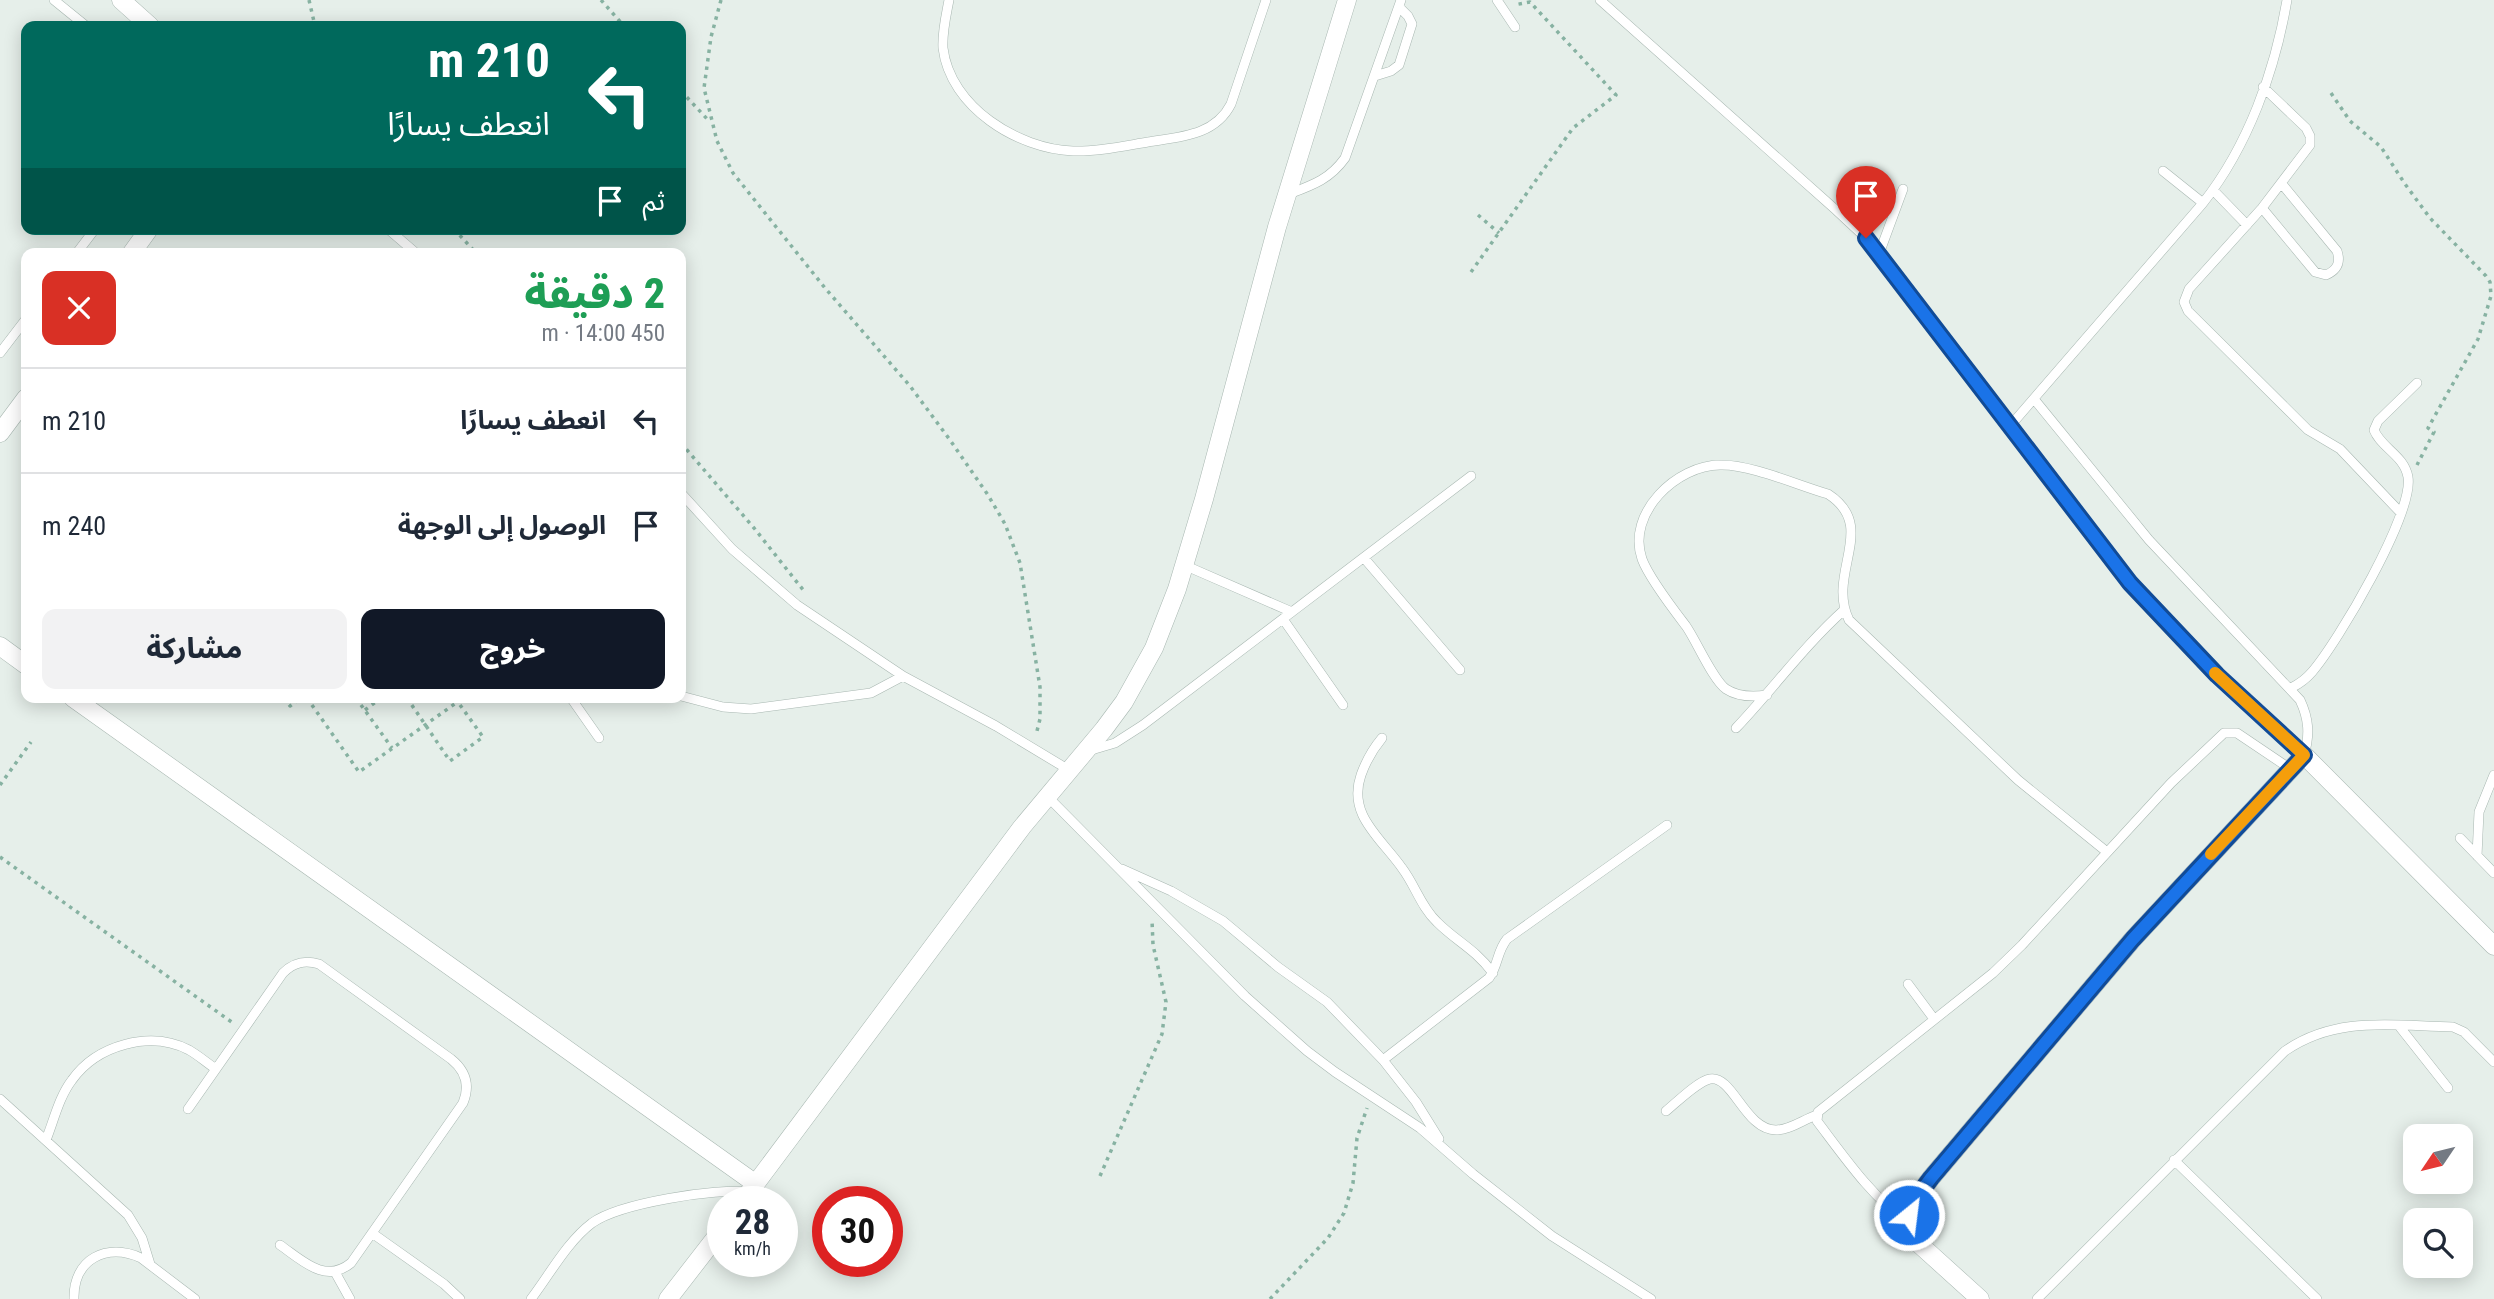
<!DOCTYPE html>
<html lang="ar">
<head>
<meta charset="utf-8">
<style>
	body { margin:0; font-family:"Roboto Condensed","Noto Sans Arabic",sans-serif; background:#f2f2f3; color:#1f2937; direction:rtl; height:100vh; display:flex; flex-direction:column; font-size:26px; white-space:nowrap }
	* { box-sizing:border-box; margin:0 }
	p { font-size:23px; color:#747a83 }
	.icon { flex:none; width:38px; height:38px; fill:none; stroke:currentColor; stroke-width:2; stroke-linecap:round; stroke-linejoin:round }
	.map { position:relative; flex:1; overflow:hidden; direction:ltr }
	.drawer { position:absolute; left:21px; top:248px; width:665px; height:455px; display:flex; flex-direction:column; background:#fff; border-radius:14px; box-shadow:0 4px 18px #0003; direction:rtl }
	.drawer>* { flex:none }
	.top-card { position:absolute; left:21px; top:21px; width:665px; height:214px; border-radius:14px; box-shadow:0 4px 18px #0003; direction:rtl; background:#00695c; color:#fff; overflow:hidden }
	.needle { width:46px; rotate:235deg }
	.fabs { position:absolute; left:2403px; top:1124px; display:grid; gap:14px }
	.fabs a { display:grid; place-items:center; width:70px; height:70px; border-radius:14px; background:#fff; box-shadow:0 4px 18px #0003; font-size:35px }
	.speed { position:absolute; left:707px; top:1186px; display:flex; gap:14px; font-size:35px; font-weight:700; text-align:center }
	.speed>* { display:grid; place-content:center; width:91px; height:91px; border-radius:50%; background:#fff; box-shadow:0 4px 18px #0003; line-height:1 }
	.speed small { font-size:18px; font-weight:400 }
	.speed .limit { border:10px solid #d22; background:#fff; color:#111 }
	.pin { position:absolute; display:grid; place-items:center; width:60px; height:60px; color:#fff; margin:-72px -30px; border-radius:50% 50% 50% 0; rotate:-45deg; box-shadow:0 0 7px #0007 }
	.pin .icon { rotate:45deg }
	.me { position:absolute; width:77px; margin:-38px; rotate:29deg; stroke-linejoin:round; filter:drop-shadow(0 0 5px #0008) }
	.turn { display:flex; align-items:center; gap:24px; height:147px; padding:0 21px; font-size:32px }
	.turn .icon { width:91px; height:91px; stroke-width:2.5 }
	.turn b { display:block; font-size:49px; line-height:60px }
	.then { display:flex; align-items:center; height:66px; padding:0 21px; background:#0003; gap:14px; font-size:26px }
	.round { display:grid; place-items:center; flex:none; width:74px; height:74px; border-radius:14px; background:#f2f2f3 }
	.overview { display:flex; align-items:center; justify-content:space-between; height:119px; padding:0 21px }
	h1 { font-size:42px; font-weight:800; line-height:52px; color:#1e9e55 }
	.action { display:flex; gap:14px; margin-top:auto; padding:14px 21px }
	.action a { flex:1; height:80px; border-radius:14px; background:#111827; color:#fff; font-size:28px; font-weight:800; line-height:80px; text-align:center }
	.action a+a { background:#f2f2f3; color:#1f2937 }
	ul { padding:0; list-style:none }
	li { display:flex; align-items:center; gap:21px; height:105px; padding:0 21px; border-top:2px solid #e0e1e3 }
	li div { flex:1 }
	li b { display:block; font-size:26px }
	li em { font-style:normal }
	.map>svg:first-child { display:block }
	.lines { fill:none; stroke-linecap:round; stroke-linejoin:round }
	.service-casing { stroke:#a8b7b1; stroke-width:10 }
	.minor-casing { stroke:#a8b7b1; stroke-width:19 }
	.path { stroke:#87b2a2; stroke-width:3.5; stroke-dasharray:3.5 5; stroke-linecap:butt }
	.service { stroke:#fff; stroke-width:9 }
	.minor { stroke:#fff; stroke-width:18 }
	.route-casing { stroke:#114b97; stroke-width:18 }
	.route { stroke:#1a73e8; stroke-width:12 }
	.slow { stroke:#f59e0b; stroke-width:12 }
</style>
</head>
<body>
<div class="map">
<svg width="2494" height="1299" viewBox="0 0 2494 1299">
	<rect width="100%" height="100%" fill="#e6efea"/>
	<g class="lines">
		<defs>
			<path id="service" d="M54 0 86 26
				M949 0C946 16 942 32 943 48 950 107 1018 149 1073 151 1097 152 1124 146 1148 142 1179 137 1215 136 1231 104L1266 0
				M1497 0 1515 27
				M1600 0 1836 210 1866 238 1892 270 2130 583 2217 675 2304 755C2310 735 2309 719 2300 700L2149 540 2034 399
				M1375 76 1391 71 1399 65 1412 24 1408 16 1399 7
				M2263 87 2306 128 2310 136V145L2262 208 2189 289 2184 302 2188 311 2308 430 2340 449 2400 512
				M2163 171 2203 203
				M2213 190 2247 225
				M1289 194C1313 185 1330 179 1345 158L1401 0
				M2262 208 2315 272 2326 275C2337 270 2341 263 2337 251L2282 184
				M388 229 417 254
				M76 254 95 229
				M1879 254 1903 189
				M0 353 26 319
				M2011 425 2203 203C2248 146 2275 71 2287 0
				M681 493 732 549 797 605 903 676 996 726 1069 770
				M1364 558 1460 670
				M1184 565 1292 612
				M1283 619 1343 705
				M2291 688C2299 684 2306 679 2312 672 2338 642 2414 513 2408 477 2404 455 2381 448 2374 430L2378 421 2417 383
				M1767 695C1753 697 1738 697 1726 689 1713 680 1697 642 1686 626 1673 609 1649 578 1642 559 1626 513 1677 465 1720 465 1750 464 1797 485 1828 494 1879 527 1826 573 1849 620L2018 780 2107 852
				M681 696 723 707 751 709 871 693 903 676
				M571 698 599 738
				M1736 728C1773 689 1804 646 1844 610
				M1382 738C1372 750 1366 761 1361 775 1347 815 1381 838 1402 868 1415 885 1421 907 1437 922 1457 942 1474 948 1493 973
				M1088 751 1115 743 1143 725 1471 476
				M1047 796 1245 996 1307 1051 1335 1072 1420 1128 1473 1174 1552 1236 1651 1299
				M2460 838 2494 873
				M2477 856 2479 812 2494 775
				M1122 869 1171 891 1223 921 1278 967 1327 1002 1383 1060 1416 1102 1439 1139
				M1908 984 1934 1019
				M2399 1026 2448 1088
				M1383 1060 1489 978C1498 966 1497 951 1507 939L1667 825
				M0 1099 128 1215 142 1238 150 1264
				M188 1109 283 973C294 962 305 960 319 964L451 1059C466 1071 470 1086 463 1103L351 1263C325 1284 303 1261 280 1245
				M1666 1111C1676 1103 1698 1081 1710 1079 1733 1075 1745 1130 1776 1130 1790 1130 1804 1119 1817 1115
				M46 1140C54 1120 59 1097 72 1080 97 1045 150 1030 189 1050 198 1055 207 1063 216 1069
				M2174 1160 2317 1299
				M1908 1223C1871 1196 1845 1158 1817 1121L1818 1112 1993 973 2022 945 2171 783 2224 733H2237L2292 770
				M372 1233 444 1284 460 1299
				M335 1272 350 1299
				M74 1299C73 1259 107 1242 141 1258L195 1299
				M531 1299C550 1274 567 1242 592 1223 620 1203 716 1188 750 1192
				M2037 1299 2285 1051C2337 1015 2393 1026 2453 1027L2464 1032 2494 1062"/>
			<path id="minor" d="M121 0 150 26
				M131 254 149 229
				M0 433 26 398
				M0 646 26 665
				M73 698 756 1184
				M742 1202 1022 827 1104 729 1124 702 1154 648 1177 589 1204 499 1277 227 1347 0
				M668 1299 723 1228
				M1980 1299 1917 1242 1912 1233 1909 1215 1916 1198 1931 1178 2133 939 2304 755 2494 946"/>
		</defs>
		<use href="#service" class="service-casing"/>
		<use href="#minor" class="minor-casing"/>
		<path class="path" d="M309 0 315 26
			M601 0 624 26
			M721 0 711 37 704 88 717 141 733 173 825 288 910 386 950 440 988 495 1005 524 1020 563 1040 687V719L1036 735
			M681 91 710 122
			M2331 93 2350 121 2381 147 2405 184 2430 218 2486 276 2490 282 2491 296 2478 339 2428 428 2434 432 2417 465
			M1478 215 1499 233
			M454 229 477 254
			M1471 272 1573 128 1616 95 1530 2 1514 5
			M681 443 754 528 804 591
			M284 698 290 706 301 698
			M307 698 359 772 463 698
			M356 698 392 748
			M407 698 450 761 483 737 455 698
			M365 710 381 698
			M0 785 31 742
			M0 857 233 1023
			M1100 1176 1162 1034 1166 1002 1153 945 1152 920
			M1270 1299 1328 1238 1344 1213 1353 1183 1357 1138 1367 1108"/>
		<use href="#service" class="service"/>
		<use href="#minor" class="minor"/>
	</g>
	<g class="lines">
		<defs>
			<path id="route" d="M1866 238 2130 583 2217 675 2304 755 2133 939 1931 1178 1916 1198 1909 1215"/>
		</defs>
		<use href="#route" class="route-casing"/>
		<use href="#route" class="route"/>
		<path class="slow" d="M2211 854 2304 755 2215 673"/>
	</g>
</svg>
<div class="fabs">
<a><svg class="needle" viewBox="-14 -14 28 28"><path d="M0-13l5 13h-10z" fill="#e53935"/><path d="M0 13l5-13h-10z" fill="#747a83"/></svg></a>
<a><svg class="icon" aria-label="search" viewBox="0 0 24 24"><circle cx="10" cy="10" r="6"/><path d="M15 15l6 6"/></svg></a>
</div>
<div class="speed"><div>28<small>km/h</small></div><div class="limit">30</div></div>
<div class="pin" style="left:1866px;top:238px;background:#d93025"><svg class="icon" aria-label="arrive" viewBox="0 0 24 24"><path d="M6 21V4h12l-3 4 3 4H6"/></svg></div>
<svg class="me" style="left:1909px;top:1215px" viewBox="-20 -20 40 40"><circle r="17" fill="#1a73e8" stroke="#fff" stroke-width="3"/><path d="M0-11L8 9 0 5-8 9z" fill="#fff"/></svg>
<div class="top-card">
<div class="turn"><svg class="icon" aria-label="left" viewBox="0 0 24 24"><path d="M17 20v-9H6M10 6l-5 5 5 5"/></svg><div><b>210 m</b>انعطف يسارًا</div></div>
<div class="then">ثم<svg class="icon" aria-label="arrive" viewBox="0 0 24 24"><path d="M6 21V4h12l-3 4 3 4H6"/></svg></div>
</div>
<section class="drawer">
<div class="overview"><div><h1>2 دقيقة</h1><p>450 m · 14:00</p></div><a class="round" style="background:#d93025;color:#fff"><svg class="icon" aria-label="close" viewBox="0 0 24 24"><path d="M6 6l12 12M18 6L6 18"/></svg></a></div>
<ul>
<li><svg class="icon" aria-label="left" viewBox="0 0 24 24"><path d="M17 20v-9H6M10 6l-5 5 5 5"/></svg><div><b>انعطف يسارًا</b></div><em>210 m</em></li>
<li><svg class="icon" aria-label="arrive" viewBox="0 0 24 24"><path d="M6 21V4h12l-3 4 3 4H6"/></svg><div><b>الوصول إلى الوجهة</b></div><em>240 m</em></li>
</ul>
<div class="action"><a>خروج</a><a>مشاركة</a></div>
</section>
</div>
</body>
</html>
